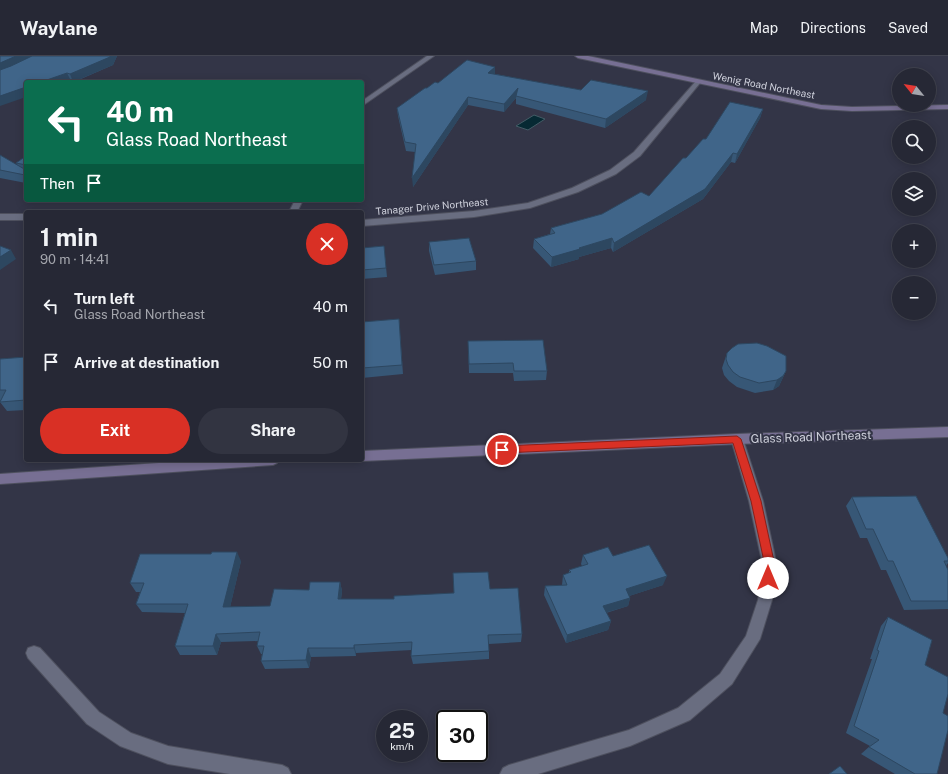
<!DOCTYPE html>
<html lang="en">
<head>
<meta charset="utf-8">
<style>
	body { margin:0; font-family:"Public Sans",sans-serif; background:#323441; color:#f1f3f6; height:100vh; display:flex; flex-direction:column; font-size:15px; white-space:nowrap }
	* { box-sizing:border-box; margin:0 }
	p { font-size:13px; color:#a4a6ad }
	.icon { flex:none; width:22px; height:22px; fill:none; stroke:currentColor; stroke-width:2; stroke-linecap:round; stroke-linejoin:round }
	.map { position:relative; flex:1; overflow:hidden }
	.drawer { position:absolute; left:24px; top:154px; width:340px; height:252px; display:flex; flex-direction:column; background:#262835; border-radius:4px; box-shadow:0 2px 10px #0003,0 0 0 1px #424450 }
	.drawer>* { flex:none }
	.guide { position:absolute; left:24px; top:24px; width:340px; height:122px; border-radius:4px; box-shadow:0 2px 10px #0003,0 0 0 1px #424450; background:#0b6e4f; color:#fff; overflow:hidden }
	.needle { width:26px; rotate:300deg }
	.tools { position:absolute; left:892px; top:12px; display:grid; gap:8px }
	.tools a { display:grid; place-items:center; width:44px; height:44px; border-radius:50%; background:#262835; box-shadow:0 2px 10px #0003,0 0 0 1px #424450; font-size:20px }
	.speed { position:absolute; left:376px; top:654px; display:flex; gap:8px; font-size:20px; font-weight:700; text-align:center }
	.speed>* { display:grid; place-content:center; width:52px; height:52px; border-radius:50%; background:#262835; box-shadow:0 2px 10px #0003,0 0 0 1px #424450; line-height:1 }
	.speed small { font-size:10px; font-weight:400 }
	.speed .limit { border:2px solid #111; border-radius:6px; background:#fff; color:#111 }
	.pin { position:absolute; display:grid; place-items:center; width:34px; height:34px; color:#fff; margin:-17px; border:2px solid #fff; border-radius:50%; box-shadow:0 1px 4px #0007 }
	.me { position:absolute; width:44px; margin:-22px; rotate:0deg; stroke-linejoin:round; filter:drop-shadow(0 0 3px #0008) }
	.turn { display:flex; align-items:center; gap:14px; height:84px; padding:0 16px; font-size:18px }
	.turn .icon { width:52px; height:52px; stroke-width:2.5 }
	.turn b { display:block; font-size:28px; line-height:34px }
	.then { display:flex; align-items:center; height:38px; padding:0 16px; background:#0003; gap:8px; font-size:15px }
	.round { display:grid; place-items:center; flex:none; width:42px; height:42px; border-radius:21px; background:#323441 }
	.overview { display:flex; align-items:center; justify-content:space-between; height:68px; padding:0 16px }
	h1 { font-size:24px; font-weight:700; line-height:30px }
	.action { display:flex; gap:8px; margin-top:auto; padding:8px 16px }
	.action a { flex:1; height:46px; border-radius:24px; background:#d93025; color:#fff; font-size:16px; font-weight:700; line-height:46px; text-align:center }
	.action a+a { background:#323441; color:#f1f3f6 }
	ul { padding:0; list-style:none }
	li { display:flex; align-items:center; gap:12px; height:56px; padding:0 16px }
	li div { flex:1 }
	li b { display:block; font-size:15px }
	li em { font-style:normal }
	header { display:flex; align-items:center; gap:24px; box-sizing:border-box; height:56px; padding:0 20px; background:#262835; border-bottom:1px solid #424450 }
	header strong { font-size:19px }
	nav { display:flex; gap:22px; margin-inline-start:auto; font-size:14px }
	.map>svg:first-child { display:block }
	.water { fill:#062933; stroke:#435c66 }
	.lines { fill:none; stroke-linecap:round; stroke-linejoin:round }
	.street-casing { stroke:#4e505e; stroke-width:2 }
	.secondary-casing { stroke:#4e505e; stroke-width:2 }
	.street { fill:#696d80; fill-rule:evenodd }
	.secondary { fill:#776f93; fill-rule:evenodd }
	.wall { fill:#375776 }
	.shaded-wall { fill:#2d4760 }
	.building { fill:#406589; stroke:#2d4760 }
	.route { fill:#d93025; stroke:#8d1f18 }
	.labels { text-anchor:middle; stroke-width:4; stroke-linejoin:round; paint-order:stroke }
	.far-street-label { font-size:10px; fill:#d0d2dd; stroke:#333547 }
	.street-label { font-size:12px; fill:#d0d2dd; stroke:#333547 }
</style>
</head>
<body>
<header>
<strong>Waylane</strong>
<nav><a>Map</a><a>Directions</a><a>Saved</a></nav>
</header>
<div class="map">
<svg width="948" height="718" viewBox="0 0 948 718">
	<rect width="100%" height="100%" fill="#333547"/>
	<path class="water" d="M534 59 545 63 528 74 516 70Z"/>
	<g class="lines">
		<defs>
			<path id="street" d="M427 0H434L362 50V45Z
				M698 24 700 25V27L640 100 616 118 578 136 530 152 474 161 362 170V164L474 155 528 147 572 132 610 114 634 96 696 25Z
				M295 144H303L297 156H289Z
				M0 158H26V164H0Z
				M737 378 741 380 743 383 763 445 777 510 772 544 760 583 732 628 690 664 630 690 538 718H500L503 712 509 709 629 674 678 652 720 618 746 580 758 544 763 510 749 445 731 383 733 380Z
				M34 590 40 592 99 656 131 677 168 690 282 709 288 712 291 718H230L168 708 120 690 87 668 28 602 26 597 28 592Z"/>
			<path id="secondary" d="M575 0H588L821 49 852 51 948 49V53L852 55 821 53 578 2Z
				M948 371V381L737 388 362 405 359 404H362V395L737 378Z
				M202 404H279L277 407 273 409 0 428V418Z"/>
		</defs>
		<use href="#street" class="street-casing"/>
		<use href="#secondary" class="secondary-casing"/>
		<use href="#street" class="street"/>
		<use href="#secondary" class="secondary"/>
	</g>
	<path class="wall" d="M0 0H117L113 9 74 26 71 25 69 26H26Z
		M495 18 581 34 646 44 605 72 516 48V42L504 56 468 49 413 131 415 96 406 95 398 60 397 52 438 27Z
		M763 53 760 62 735 107 731 106 703 143 613 196 611 192 579 201V203L551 211 533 192 534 183 550 178 551 172 602 158 649 140 706 83Z
		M0 99 18 110 16 107 26 100V127L0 122Z
		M429 186 476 205V214L435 219 429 195Z
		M384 190 387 221 362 223V192Z
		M399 263 403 318 362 322V266Z
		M468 285 547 315 546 324 514 325 513 317H469Z
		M727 297 786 315 779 330 773 334 755 337 737 331 729 325 724 319 722 312Z
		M26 301V354L7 355 0 346 1 344H0V303Z
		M852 441 948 502V507L946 510 948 514V553L904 554 886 514H881L867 482H860L846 450Z
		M583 499 613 500 663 529 629 540 630 542 628 550 606 557 611 565 608 574 566 587 544 539 545 530 562 529 563 519 569 517V514L582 510 581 508Z
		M241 505 230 551 270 550 309 534 340 526 342 535 341 543H394L490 533 522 578 521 586 489 588V603L413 608 411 600 412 594 356 597V600L311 601 309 612 265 613 261 605 262 598H261L257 590 259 585 221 586 217 599H180L175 590 185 557 142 556 136 548 140 536H136L130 527Z
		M888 561 925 609 943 657 937 718H895L861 698 870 690 846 677 872 603H870L881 570Z"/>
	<path class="shaded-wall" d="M16 0H38L0 16V7Z
		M110 0H117L113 9 73 26 70 18Z
		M495 11V19L488 17Z
		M67 17 71 25 69 26H41Z
		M26 31V41L0 50V40Z
		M518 32 516 42 504 56V48Z
		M648 35 646 44 605 72 606 63Z
		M468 41V49L413 131 412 122Z
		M763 53 760 62 735 107 737 98Z
		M733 97 731 106 703 143 613 196 614 187Z
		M612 182 611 192 579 201V203L551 211 552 201 579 192Z
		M11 194 16 203 0 214V201Z
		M786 315 779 330 773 334 777 324Z
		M237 496 241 505 228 560 223 551Z
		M667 520 663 529 623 542 626 533Z
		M340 526 342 535 340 551 338 543Z
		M630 542 628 550 601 558 603 550Z
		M611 565 608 574 566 587 567 579Z
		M216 578 221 586 217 599 213 590Z
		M354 589 356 597V600L354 592Z
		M308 592 311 601 309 612 306 604Z"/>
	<path class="building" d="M0 0H16L0 7Z
		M32 0H110V1L70 18 67 17 41 26H26V31L0 40V14L11 10Z
		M467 4 495 11 488 17 581 34 591 24 648 35 606 63 516 40 518 32 504 48 468 41 412 122 416 88 405 86 397 52 425 32H427L435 26 438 27Z
		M730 46 763 53 737 98 733 97 705 133 614 187 612 182 579 192 580 193 552 201 534 183 555 177 551 172 602 158 641 136 649 140 683 102H686L703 83H706Z
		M0 99 26 114 25 119 0 114Z
		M26 100V109L16 107Z
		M469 182 476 205 434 209 429 186Z
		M0 190 11 194 0 201Z
		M384 190 386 212 362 214V192Z
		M399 263 402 309 362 312V266Z
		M543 284 547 315H514L513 307 469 308 468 285Z
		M757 287 767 290 786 300V315L783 320 777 324 759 327 740 321 733 316 728 309 726 303 727 297 732 292 738 288Z
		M26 301V344L0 346 6 334H0V303Z
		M916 440 948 502V505H944L948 514V545H911L893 505H888L873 473H866L852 441Z
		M649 489 667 520 626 533 630 542 603 550 611 565 567 579 545 530 567 529 563 519 571 516 569 514 588 508 583 499 608 491 613 500Z
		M212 496H237L223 551 270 550 274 533 309 534 310 526H340L338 543H394V540L454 537 453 517 488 516 490 533 518 532 522 578 488 579 489 595 411 600 412 586 354 589V592H308L306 604 261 605 264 590H257L260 576 216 578 213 590H175L188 548H136L144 527H130L140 498H211Z
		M888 561 932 584 925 609 948 621V638L943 657 948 660V674L937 718H915L869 691 879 684 854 670 879 595 877 594Z
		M840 710 847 718H829Z"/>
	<path class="route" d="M737 380 741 383 761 445 775 510 772 525 768 526 764 525 763 522 765 510 751 445 733 387 502 397 498 394 502 390Z"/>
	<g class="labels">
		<g class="far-street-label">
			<text transform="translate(764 29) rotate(11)" y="4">Wenig Road Northeast</text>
			<text transform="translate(432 150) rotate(-5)" y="4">Tanager Drive Northeast</text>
		</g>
		<g class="street-label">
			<text transform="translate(811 381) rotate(-2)" y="4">Glass Road Northeast</text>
		</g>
	</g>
</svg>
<div class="tools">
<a><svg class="needle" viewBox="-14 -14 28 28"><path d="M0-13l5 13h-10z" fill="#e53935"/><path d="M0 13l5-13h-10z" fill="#a4a6ad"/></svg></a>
<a><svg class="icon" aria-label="search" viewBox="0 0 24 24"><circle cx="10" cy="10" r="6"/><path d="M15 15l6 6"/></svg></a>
<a><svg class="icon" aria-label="layers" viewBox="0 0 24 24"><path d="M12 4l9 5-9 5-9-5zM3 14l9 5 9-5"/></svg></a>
<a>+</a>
<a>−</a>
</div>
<div class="speed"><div>25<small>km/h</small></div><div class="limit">30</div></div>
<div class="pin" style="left:502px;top:394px;background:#d93025"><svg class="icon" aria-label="arrive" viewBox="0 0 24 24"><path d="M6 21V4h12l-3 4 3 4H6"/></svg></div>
<svg class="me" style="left:768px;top:522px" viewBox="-20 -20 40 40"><circle r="19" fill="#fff"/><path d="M0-13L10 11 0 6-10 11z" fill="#d93025"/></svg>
<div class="guide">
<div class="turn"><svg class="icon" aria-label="left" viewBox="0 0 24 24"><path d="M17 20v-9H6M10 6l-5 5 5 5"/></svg><div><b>40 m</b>Glass Road Northeast</div></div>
<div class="then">Then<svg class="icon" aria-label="arrive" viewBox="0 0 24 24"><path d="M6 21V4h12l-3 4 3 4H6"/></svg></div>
</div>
<section class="drawer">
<div class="overview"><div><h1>1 min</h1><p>90 m · 14:41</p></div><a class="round" style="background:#d93025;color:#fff"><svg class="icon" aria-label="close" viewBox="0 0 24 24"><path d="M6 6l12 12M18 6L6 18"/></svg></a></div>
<ul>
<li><svg class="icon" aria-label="left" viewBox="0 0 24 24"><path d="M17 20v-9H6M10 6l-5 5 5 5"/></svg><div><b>Turn left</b><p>Glass Road Northeast</p></div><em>40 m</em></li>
<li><svg class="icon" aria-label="arrive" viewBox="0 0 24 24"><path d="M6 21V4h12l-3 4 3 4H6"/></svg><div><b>Arrive at destination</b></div><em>50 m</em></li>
</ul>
<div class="action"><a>Exit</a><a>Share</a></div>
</section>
</div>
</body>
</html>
